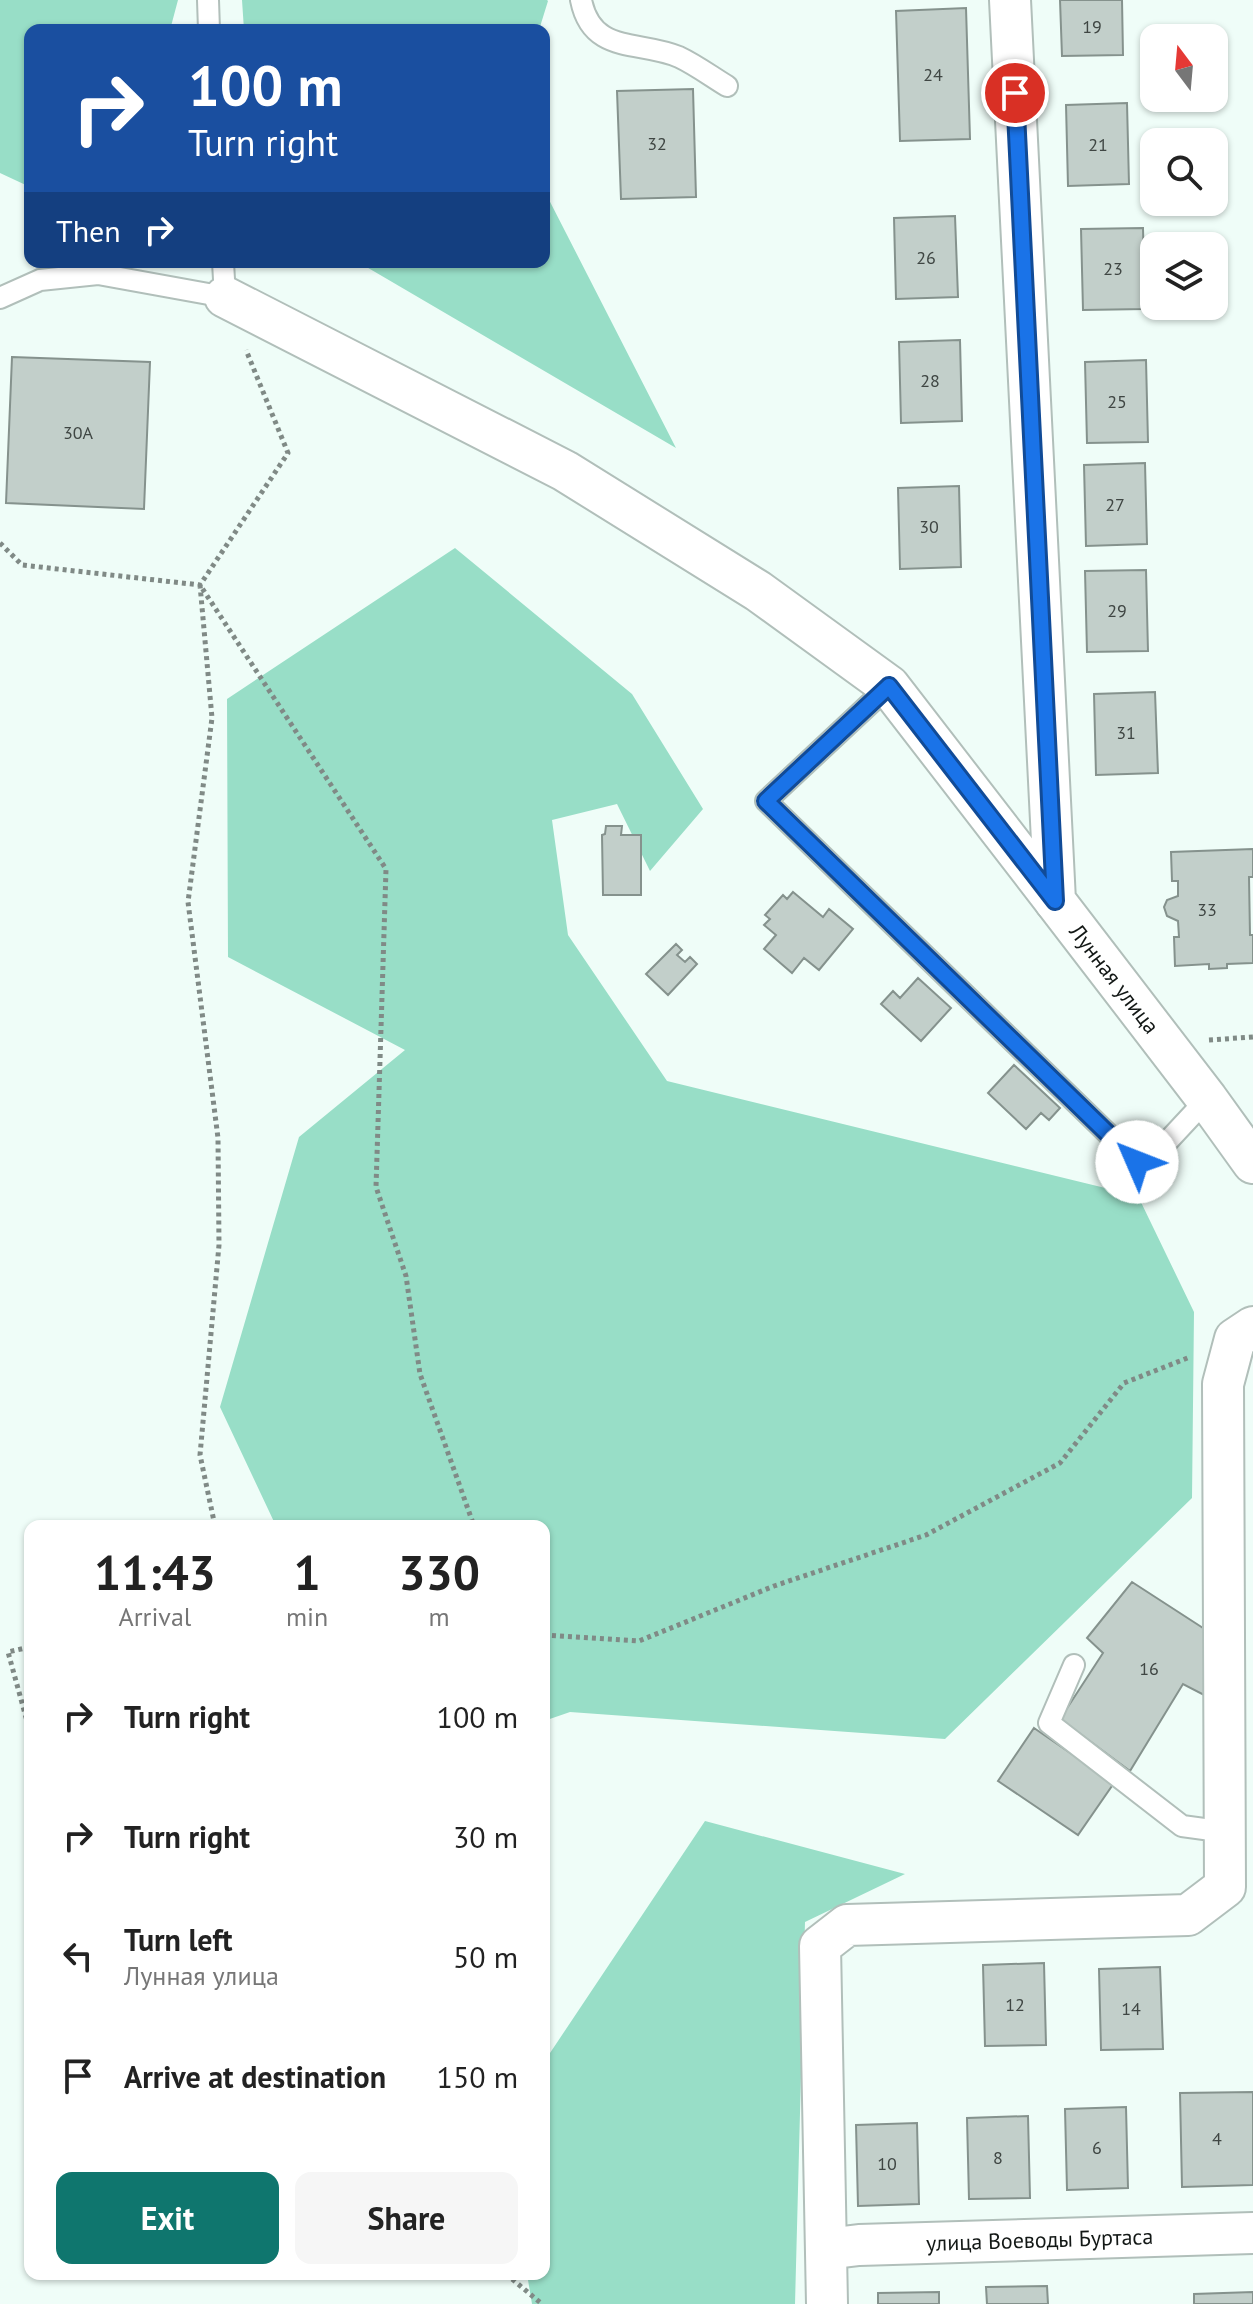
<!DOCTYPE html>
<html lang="en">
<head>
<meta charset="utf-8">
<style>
	body { margin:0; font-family:"PT Sans",sans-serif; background:#f6f6f6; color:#222; height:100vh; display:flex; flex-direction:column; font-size:30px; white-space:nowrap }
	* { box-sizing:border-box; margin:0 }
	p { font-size:26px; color:#767676 }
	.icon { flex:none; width:44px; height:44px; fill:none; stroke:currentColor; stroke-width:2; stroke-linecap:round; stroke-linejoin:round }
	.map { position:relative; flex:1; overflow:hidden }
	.panel { position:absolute; left:24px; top:1520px; width:526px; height:760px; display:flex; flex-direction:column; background:#fff; border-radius:16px; box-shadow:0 2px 6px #0004 }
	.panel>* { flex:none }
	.hud { position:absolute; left:24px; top:24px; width:526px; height:244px; border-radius:16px; box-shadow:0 2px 6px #0004; background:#1a4fa0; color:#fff; overflow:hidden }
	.needle { width:52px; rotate:344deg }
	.fabs { position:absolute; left:1140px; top:24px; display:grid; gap:16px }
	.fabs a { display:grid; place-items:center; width:88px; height:88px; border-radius:16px; background:#fff; box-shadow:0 2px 6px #0004; font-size:40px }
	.pin { position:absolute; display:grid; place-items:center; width:68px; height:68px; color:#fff; margin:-34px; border:4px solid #fff; border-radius:50%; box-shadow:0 2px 8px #0007 }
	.me { position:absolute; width:88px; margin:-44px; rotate:314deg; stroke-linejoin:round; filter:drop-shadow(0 0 6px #0008) }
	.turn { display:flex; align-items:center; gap:28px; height:168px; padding:0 32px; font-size:36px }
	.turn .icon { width:104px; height:104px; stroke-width:2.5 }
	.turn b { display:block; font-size:56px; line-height:68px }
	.then { display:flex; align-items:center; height:76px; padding:0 32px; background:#0003; gap:16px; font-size:30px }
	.eta { display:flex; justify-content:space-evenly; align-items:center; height:136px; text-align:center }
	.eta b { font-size:48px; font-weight:700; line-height:56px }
	.cta { display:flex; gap:16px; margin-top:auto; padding:16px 32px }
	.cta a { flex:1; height:92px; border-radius:16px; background:#0f766e; color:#fff; font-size:32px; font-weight:700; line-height:92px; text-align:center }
	.cta a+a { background:#f6f6f6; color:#222 }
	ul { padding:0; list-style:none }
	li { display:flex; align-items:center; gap:24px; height:120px; padding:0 32px }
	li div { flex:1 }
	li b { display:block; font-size:30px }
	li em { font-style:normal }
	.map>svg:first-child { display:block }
	.green { fill:#98dec7 }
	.building { fill:#c2cfca; stroke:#85928d; stroke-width:2 }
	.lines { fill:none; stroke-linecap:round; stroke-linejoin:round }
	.service-casing { stroke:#b1bfba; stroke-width:24 }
	.minor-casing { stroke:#b1bfba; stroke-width:44 }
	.path { stroke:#808a86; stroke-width:5; stroke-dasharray:4 4; stroke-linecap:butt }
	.service { stroke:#fff; stroke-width:20 }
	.minor { stroke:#fff; stroke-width:40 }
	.route-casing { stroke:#114b97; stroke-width:20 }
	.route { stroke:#1a73e8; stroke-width:14 }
	.labels { text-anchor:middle; stroke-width:8; stroke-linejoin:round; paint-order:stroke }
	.number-label { font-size:18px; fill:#3f4643 }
	.street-label { font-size:22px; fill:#131816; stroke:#fff }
</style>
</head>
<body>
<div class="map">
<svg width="1253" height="2304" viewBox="0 0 1253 2304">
	<rect width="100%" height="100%" fill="#effdf8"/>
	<path class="green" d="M0 0H178L170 30H30V187L0 173Z
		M242 0H547L548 1 539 30H244Z
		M544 190 676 448 358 262H544Z
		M455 548 632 694 703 809 650 871 617 804 552 820 568 935 667 1081 1138 1196 1194 1312 1192 1498 945 1739 570 1712 544 1721V1526H276L220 1407 299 1137 405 1050 228 957 227 699Z
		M705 1821 905 1874 805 1922 795 2304H532L527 2274H544V2062Z"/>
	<path class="building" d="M1060 0H1122L1123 55 1062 56Z
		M966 8 970 139 900 141 896 11Z
		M693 89 696 197 621 199 617 91Z
		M1127 103 1129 184 1068 186 1066 105Z
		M955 216 958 297 896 299 894 218Z
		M1143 228 1145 309 1083 310 1081 229Z
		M960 340 962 421 901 423 899 342Z
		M12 357 150 362 144 509 6 503Z
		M1146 360 1148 442 1087 443 1085 362Z
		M1145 463 1147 544 1086 546 1084 465Z
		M959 486 961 567 900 569 898 488Z
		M1146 570 1148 651 1087 652 1085 571Z
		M1155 692 1158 773 1096 775 1094 694Z
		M606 826H622L621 835H641V895H603L602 835 605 834Z
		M1253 849V877H1249L1250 935H1253V963L1227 964V968L1209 969V964L1175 966 1174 937H1179L1178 921 1167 916 1164 907 1167 900 1178 896V881H1172L1171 852Z
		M793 892 823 917 829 909 853 929 819 970 804 958 792 973 764 949 776 935 764 925 770 919 765 915 783 895 787 899Z
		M676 944 682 950 677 955 685 962 690 957 697 964 668 995 646 974Z
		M918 978 951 1008 921 1041 881 1004 893 991 900 998Z
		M1014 1065 1060 1108 1049 1120 1041 1113 1026 1129 988 1093Z
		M1132 1582 1203 1628 1208 1697 1183 1684 1130 1771 1060 1719 1103 1653 1087 1638Z
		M1034 1728 1114 1783 1078 1835 998 1781Z
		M1044 1963 1046 2045 985 2046 983 1965Z
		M1160 1967 1163 2049 1101 2050 1099 1969Z
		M1253 2092V2185L1182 2187 1180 2093Z
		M1126 2107 1128 2188 1067 2190 1065 2109Z
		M1028 2116 1030 2198 969 2199 967 2118Z
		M917 2123 919 2204 858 2206 856 2125Z
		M1047 2286 1048 2304H987L986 2287Z
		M939 2292V2304H878V2293Z
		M1253 2292V2304H1194V2294Z"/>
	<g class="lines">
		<defs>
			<path id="service" d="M208 0 209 30
				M581 0C592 55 639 40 679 57 696 65 712 77 727 86
				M0 298 40 280 98 274 225 297 223 262
				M889 686 766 801 1137 1162 1152 1158 1207 1099
				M1074 1665 1049 1723 1182 1826 1226 1832"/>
			<g id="minor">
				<path id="s1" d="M1010 0 1055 901 1207 1099 1253 1163"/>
				<path d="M225 297 565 471 758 591 889 686 1055 901"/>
				<path id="s2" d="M826 2249 859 2245 1253 2233"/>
				<path d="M827 2304 820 1946 847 1925 1188 1915 1225 1887 1223 1384 1235 1339 1253 1327"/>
			</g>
		</defs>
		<use href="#service" class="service-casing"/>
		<use href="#minor" class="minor-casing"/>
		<path class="path" d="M0 543 22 565 200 585 288 453 246 350
			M1209 1040 1253 1037
			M215 1526 200 1455 219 1245 218 1138 188 902 212 718 200 585 386 869 376 1187 406 1276 420 1374 474 1526
			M544 1635 639 1641 774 1586 926 1535 1060 1463 1124 1383 1190 1357
			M30 1647 8 1652 30 1732
			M506 2274 542 2304"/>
		<use href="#service" class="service"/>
		<use href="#minor" class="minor"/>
	</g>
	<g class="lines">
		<defs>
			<path id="route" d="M1015 93 1055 901 889 686 766 801 1137 1162"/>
		</defs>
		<use href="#route" class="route-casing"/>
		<use href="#route" class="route"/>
	</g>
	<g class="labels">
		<g class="number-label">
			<text x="1092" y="33">19</text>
			<text x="933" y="81">24</text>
			<text x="657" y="150">32</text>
			<text x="1098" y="151">21</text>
			<text x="926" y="264">26</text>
			<text x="1113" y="275">23</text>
			<text x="930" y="387">28</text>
			<text x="1117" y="408">25</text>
			<text x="78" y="439">30А</text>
			<text x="1115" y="511">27</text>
			<text x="929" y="533">30</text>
			<text x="1117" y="617">29</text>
			<text x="1126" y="739">31</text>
			<text x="1207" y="916">33</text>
			<text x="1149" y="1675">16</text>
			<text x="1015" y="2011">12</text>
			<text x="1131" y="2015">14</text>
			<text x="1217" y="2145">4</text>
			<text x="1097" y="2154">6</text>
			<text x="998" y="2164">8</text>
			<text x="887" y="2170">10</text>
		</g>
		<g class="street-label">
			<text dy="8" stroke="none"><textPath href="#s1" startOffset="1000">Лунная улица</textPath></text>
			<text dy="8" stroke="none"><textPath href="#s2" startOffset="214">улица Воеводы Буртаса</textPath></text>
		</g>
	</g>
</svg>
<div class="fabs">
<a><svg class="needle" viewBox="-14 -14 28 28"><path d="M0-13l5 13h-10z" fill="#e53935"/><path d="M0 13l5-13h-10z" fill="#767676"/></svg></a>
<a><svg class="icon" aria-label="search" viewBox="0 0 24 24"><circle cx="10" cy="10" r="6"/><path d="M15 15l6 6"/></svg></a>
<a><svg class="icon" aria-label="layers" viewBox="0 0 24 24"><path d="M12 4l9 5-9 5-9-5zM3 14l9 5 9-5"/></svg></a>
</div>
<div class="pin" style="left:1015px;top:93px;background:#d93025"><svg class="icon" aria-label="arrive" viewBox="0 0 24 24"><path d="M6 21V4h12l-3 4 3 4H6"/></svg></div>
<svg class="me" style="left:1137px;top:1162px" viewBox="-20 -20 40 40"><circle r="19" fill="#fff"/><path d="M0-13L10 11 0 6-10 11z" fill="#1a73e8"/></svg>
<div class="hud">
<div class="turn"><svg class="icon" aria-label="right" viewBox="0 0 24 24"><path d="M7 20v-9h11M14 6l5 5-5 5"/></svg><div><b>100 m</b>Turn right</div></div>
<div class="then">Then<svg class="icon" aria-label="right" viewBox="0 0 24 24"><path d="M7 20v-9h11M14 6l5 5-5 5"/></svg></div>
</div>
<section class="panel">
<div class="eta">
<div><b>11:43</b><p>Arrival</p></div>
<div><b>1</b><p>min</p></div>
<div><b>330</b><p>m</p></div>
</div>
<ul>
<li><svg class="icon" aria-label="right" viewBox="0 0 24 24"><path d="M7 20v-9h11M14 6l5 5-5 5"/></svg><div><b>Turn right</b></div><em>100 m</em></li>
<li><svg class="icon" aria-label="right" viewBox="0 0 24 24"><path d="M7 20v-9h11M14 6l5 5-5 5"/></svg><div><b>Turn right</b></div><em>30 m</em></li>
<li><svg class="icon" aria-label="left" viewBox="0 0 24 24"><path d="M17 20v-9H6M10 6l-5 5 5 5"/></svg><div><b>Turn left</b><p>Лунная улица</p></div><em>50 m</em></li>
<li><svg class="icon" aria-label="arrive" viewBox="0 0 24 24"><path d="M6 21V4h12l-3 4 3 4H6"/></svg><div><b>Arrive at destination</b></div><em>150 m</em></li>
</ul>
<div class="cta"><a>Exit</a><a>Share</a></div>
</section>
</div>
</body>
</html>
